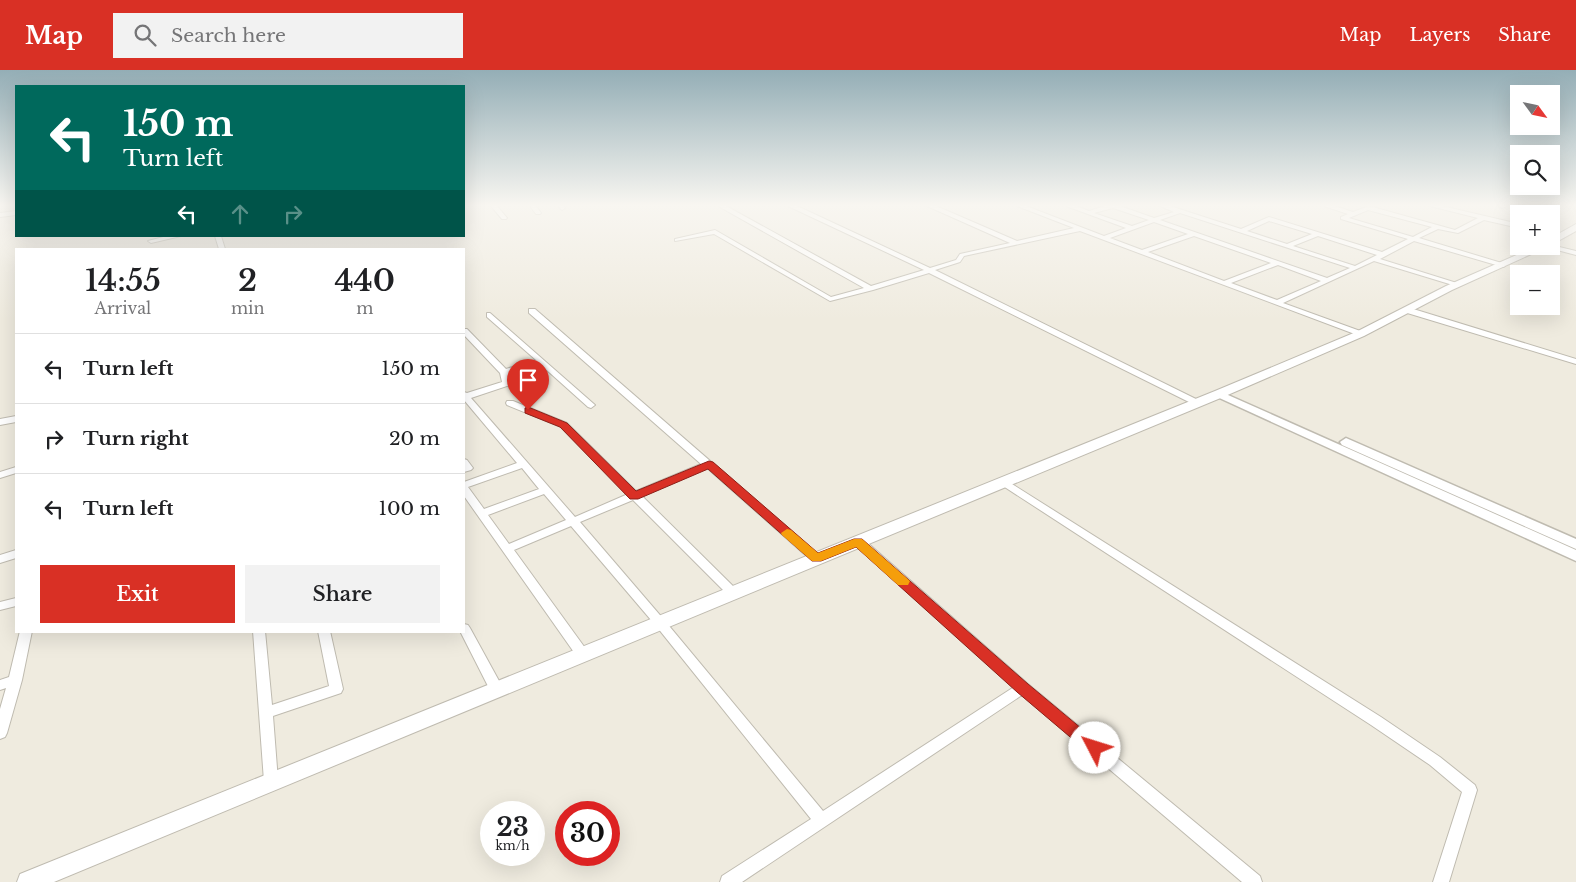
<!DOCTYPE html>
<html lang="en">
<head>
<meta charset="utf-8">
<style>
	body { margin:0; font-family:"Libre Baskerville",serif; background:#f2f2f2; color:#202124; height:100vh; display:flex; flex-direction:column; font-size:19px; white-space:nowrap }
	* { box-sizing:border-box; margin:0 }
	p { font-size:16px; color:#757577 }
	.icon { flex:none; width:28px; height:28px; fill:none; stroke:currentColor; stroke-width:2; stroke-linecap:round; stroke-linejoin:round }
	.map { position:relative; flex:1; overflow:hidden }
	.drawer { position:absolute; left:15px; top:178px; width:450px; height:385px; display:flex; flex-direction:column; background:#fff; border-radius:0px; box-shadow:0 5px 20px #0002 }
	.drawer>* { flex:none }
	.guide { position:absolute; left:15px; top:15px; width:450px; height:152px; border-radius:0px; box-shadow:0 5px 20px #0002; background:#00695c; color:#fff; overflow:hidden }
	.needle { width:32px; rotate:123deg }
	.buttons { position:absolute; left:1510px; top:15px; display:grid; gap:10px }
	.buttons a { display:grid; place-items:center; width:50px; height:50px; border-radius:0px; background:#fff; box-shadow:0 5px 20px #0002; font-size:25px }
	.speed { position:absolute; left:480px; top:731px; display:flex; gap:10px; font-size:25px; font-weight:700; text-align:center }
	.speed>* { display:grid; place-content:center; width:65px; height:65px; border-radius:50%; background:#fff; box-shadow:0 5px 20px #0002; line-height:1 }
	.speed small { font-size:12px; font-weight:400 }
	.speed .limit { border:8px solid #d22; background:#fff; color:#111 }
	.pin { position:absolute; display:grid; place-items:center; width:42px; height:42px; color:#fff; margin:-51px -21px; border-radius:50% 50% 50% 0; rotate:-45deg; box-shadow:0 0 5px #0007 }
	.pin .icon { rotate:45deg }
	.me { position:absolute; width:55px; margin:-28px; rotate:310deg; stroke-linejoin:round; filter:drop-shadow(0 0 4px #0008) }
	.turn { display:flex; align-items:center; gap:18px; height:105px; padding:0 25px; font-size:22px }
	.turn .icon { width:65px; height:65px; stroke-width:2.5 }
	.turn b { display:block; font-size:35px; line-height:42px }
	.lanes { display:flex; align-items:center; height:48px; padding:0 25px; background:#0003; justify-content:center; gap:25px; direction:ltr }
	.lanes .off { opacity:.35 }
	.eta { display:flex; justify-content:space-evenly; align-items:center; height:85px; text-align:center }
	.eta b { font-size:30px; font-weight:600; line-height:35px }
	.action { display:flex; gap:10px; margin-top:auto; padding:10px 25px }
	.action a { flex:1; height:58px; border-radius:0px; background:#d93025; color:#fff; font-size:20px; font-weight:600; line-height:58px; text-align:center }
	.action a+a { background:#f2f2f2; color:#202124 }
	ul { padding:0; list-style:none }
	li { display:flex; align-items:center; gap:15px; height:70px; padding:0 25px; border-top:1px solid #e0e0e0 }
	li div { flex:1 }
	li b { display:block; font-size:19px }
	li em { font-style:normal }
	header { display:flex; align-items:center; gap:30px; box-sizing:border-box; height:70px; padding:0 25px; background:#d93025; color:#fff }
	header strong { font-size:24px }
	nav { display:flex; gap:28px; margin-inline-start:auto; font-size:18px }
	.search { width:350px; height:45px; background:#f2f2f2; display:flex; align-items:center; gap:12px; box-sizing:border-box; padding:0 18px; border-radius:0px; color:#757577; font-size:19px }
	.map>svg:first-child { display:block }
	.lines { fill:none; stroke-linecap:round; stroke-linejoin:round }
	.minor-casing { stroke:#bfbbb0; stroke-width:2 }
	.tertiary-casing { stroke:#bfbbb0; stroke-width:3 }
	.secondary-casing { stroke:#bfbbb0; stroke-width:2 }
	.minor { fill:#fff; fill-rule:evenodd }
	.tertiary { fill:#fff; fill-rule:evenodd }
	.secondary { fill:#fff; fill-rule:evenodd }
	.route { fill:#d93025; stroke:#8d1f18 }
	.slow { fill:#f59e0b }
</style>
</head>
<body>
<header>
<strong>Map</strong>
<div class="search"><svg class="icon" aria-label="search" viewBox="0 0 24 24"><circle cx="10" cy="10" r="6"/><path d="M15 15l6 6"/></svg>Search here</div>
<nav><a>Map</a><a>Layers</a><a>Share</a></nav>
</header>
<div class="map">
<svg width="1576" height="812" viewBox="0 0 1576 812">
	<rect width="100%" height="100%" fill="#efebdf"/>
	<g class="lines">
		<defs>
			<path id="minor" d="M491 136H497L507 148 506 149H502Z
				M530 136H536L541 143 540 144H536Z
				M558 136H564L565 138 562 140Z
				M718 136H726L871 216 924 200 788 136H797L930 198 956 190 960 184 1010 173 927 136H936L1017 171 1074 158 1017 136H1026L1104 166 1126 158 1066 136H1076L1089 141 1105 136H1120L1154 148 1174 142 1160 136H1170L1241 159 1269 147 1382 182 1408 169 1341 149V147L1348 144 1324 136H1335L1353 142 1369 136 1455 160 1478 148 1430 136H1442L1519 154V158L1484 150 1458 163 1438 159 1419 168 1505 194V196L1503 197 1414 171 1380 189 1460 214V216H1456L1374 191 1283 233 1363 262V266H1360L1080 161 964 186 960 192 935 200 1200 331 1201 333 1200 335 1197 336 929 203 873 220 830 231 714 164 675 171V169L715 160 831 227 864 218ZM1113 138 1149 150 1132 156 1094 143ZM1368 140 1432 157 1413 167 1349 148ZM1180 143 1350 198 1327 208 1160 150ZM1269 151 1312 164 1287 174 1247 161ZM1154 152 1188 164 1142 180 1110 168ZM1194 166 1271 193 1224 211 1148 182ZM1318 166 1377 185 1355 196 1293 176ZM1278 195 1321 211 1277 230 1231 213Z
				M1498 136H1506L1503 138Z
				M16 141V145L0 147V143Z
				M1551 162 1563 165 1564 166 1561 168 1551 166Z
				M167 166H181L151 173 148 171Z
				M215 166H221L225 179H219Z
				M1551 175 1576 181V185L1542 176Z
				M1404 238H1410L1576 289V294L1404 242Z
				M529 239H535L822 488 820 491H812L707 398 642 426 737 520 739 523 737 526H729L633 430 580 452 665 551 823 741 1014 617 854 474 852 471 858 467 862 468 1028 614 1260 806 1262 812H1242L1022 625 742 812H720L722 806 811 749 657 557 571 456 514 480 588 582 589 585 588 588 583 590 578 588 464 426V412L517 393 464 330V322L467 323 502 312 500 303 464 265V259H467L506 299 536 290 487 247V243H490L595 335 591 338 588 337 540 294 509 303 511 313 510 315 471 328 575 447 628 424 561 357 507 335 506 333 507 331H513L567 353 636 421 701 394 529 243ZM522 398 539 419 484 439 468 417ZM544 424 566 450 509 474 488 445Z
				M16 346V352L0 355V349Z
				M464 389 467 390 473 398 471 400 464 402Z
				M16 397V403L0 408V402Z
				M1004 409 1381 647 1440 687 1475 715 1477 720 1449 812H1433L1462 722 1430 695 1371 655 1000 414 999 412Z
				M16 480V488L0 493V485Z
				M16 528V536L0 540V532Z
				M464 554 468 555 470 558 504 620 502 624 497 625 492 624 460 561H464Z
				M20 561H32L22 610 7 663 5 667 0 669V639L6 618 0 620V610L9 607Z
				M253 561H265L272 635 329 616 318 561H330L343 619 341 623 273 646 278 711 276 716 271 717 266 716 264 711Z"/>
			<path id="tertiary" d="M1219 321 1576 480V491L1215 326 1214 324Z
				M1346 368 1576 469V479L1342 375 1340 372Z"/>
			<path id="secondary" d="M1576 154V161L1551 175V168Z
				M1537 176H1549L1452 220 1364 266 1223 327 54 812H17L20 804 1215 321 1356 262 1446 216Z"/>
		</defs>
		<use href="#minor" class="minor-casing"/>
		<use href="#tertiary" class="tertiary-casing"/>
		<use href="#secondary" class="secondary-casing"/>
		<use href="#minor" class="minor"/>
		<use href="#tertiary" class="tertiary"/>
		<use href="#secondary" class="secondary"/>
	</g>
	<linearGradient id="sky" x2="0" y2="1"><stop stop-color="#94aeb6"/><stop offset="0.54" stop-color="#f8f6f1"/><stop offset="1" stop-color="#f8f6f1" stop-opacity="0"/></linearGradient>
	<rect width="1576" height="250" fill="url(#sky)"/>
	<path class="route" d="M528 337 567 353 636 421 709 391 713 392 818 483 854 469H862L1028 614 1100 674 1103 678 1100 683 1095 685 1089 683 1017 622 856 477 821 491H812L708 399 638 429H630L560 357 525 343V338Z"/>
	<path class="slow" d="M787 459 791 460 818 483 854 469H862L910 511 908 515H898L856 477 821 491H812L782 465 781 463Z"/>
</svg>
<div class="buttons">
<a><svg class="needle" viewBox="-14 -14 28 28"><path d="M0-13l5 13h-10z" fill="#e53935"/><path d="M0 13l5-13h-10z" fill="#757577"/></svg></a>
<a><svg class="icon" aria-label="search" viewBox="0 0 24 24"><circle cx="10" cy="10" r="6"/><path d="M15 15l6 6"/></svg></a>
<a>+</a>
<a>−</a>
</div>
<div class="speed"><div>23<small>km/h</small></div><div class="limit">30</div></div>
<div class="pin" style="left:528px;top:340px;background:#d93025"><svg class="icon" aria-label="arrive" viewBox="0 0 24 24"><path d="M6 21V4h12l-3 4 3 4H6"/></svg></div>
<svg class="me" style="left:1095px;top:678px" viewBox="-20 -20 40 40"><circle r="19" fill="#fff"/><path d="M0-13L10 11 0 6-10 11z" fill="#d93025"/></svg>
<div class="guide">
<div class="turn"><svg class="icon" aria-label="left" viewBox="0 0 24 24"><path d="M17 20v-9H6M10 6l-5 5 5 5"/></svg><div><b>150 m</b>Turn left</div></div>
<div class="lanes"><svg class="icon" aria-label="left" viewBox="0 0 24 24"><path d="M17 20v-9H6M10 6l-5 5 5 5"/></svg><svg class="icon off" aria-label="ahead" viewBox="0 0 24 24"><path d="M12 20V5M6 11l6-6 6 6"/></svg><svg class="icon off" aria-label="right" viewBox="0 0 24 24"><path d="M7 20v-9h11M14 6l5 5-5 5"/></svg></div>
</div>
<section class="drawer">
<div class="eta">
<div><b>14:55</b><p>Arrival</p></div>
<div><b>2</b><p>min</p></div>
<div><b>440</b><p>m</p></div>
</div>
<ul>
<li><svg class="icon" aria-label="left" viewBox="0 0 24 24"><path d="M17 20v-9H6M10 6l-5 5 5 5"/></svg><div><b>Turn left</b></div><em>150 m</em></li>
<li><svg class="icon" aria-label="right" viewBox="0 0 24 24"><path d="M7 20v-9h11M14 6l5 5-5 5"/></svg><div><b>Turn right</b></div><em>20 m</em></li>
<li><svg class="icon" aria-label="left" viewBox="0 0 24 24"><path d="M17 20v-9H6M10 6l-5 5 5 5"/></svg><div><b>Turn left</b></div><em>100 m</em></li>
</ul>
<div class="action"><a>Exit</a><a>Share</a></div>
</section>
</div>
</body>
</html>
